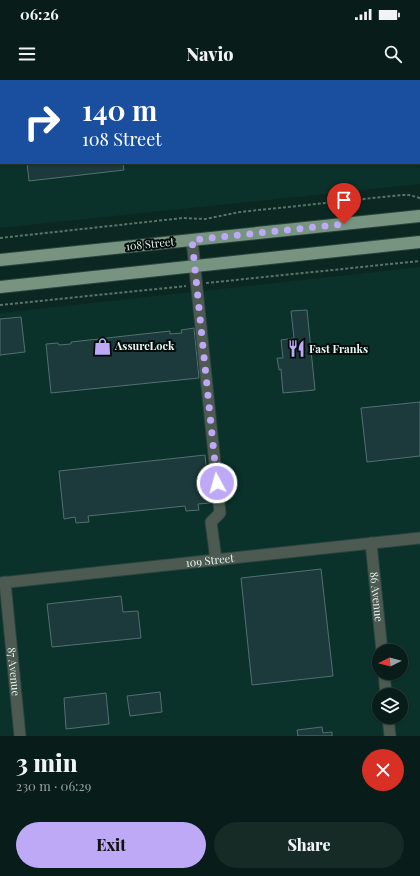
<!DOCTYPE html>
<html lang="en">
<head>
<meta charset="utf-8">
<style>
	body { margin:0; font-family:"Playfair Display",serif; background:#162a26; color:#f1f3f6; height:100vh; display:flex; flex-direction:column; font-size:15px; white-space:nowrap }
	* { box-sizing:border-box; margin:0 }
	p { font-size:13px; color:#98a2a2 }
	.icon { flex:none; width:22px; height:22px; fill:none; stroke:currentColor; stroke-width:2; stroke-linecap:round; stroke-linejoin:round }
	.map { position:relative; height:656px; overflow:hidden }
	.panel { display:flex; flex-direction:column; background:#081d19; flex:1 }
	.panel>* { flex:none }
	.top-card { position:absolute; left:0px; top:0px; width:420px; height:84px; box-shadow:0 1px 3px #0004,0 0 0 1px #293b38; background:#1a4fa0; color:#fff; overflow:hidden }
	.needle { width:26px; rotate:264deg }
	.controls { position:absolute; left:372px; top:564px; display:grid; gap:8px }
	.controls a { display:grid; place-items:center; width:36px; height:36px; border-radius:50%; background:#081d19; box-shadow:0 1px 3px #0004,0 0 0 1px #293b38; font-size:20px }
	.pin { position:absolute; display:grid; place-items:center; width:34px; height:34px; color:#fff; margin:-41px -17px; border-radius:50% 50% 50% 0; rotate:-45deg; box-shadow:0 0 4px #0007 }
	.pin .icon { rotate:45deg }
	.me { position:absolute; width:44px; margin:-22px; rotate:354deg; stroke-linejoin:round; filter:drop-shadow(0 0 3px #0008) }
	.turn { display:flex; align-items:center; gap:14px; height:84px; padding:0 16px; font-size:18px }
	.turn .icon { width:52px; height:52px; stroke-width:2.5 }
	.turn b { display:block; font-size:28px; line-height:34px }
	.round { display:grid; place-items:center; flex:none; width:42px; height:42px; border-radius:21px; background:#162a26 }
	.overview { display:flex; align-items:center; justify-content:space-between; height:68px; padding:0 16px }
	h1 { font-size:24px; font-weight:800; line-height:30px }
	.cta { display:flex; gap:8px; margin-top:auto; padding:8px 16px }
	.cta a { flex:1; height:46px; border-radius:24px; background:#bda9f5; color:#111; font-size:16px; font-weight:800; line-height:46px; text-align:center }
	.cta a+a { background:#162a26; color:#f1f3f6 }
	.status { display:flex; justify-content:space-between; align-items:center; height:28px; padding:0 20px; background:#081d19; direction:ltr }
	.status svg { height:11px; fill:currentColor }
	header { display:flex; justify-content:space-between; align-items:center; height:52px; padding:0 16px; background:#081d19; font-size:18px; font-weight:800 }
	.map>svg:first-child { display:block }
	.built { fill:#0a312a; fill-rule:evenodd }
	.building { fill:#1c393b; stroke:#527072 }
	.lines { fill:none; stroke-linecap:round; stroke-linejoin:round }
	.minor-casing { stroke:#2a443e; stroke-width:13 }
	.major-casing { stroke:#2a443e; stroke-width:14 }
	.path { stroke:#5a716c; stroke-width:2; stroke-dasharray:3 2; stroke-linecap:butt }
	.minor { stroke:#4d5a51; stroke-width:11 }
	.major { stroke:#779480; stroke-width:12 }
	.route { stroke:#bda9f5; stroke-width:7; stroke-dasharray:0 12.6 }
	.labels { text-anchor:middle; stroke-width:4; stroke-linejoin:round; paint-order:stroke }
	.street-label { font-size:11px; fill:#e6f6f2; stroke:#040d0b }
	.poi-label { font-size:11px; font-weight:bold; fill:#e6f6f2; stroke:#040d0b; text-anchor:start }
</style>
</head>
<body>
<div class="status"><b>06:26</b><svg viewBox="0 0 49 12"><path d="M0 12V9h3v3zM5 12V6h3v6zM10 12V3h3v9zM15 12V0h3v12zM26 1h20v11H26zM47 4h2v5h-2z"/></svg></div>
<header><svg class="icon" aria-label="menu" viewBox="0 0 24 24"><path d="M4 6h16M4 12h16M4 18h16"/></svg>Navio<svg class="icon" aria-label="search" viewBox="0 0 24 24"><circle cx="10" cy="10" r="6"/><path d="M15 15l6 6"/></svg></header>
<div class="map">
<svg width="420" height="656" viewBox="0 0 420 656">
	<rect width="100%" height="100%" fill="#0b2721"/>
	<path class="built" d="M0 0H420V104L0 148ZM1 1H419V83H1Z
		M420 187V656H0V233ZM379 571H401V593H379ZM379 615H401V637H379Z"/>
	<path class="building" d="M224 0H261V1H224Z
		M0 21H1V82H0Z
		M27 83H123L124 90 29 101Z
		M307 230 315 310 283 313 281 289 279 290 277 278H283L281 260 294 258 291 231Z
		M21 237 25 272 0 275V239Z
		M194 248 199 298 51 313 46 264 58 263 59 265 71 264V262L170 251V254L182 253 181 250Z
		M420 322V376L367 382 361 328Z
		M205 375 210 423 198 424 199 430 186 431 185 426 88 436 89 442 76 443 75 437 64 439 59 391Z
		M321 489 333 596 252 605 241 498Z
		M121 516 123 532 138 531 141 558 52 567 47 524Z
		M160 612 162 632 130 636 127 616Z
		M106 613 109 644 66 649 64 618Z
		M322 647 323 653 332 652V656H297H298L297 650Z"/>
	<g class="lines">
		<defs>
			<g id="minor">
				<path d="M192 160 220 433 211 442 216 480"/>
				<path id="s1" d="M371 463 382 571"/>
				<path id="s2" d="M5 502 20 656"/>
				<path id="s3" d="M0 503 420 458"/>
				<path d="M384 593 386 615"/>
				<path d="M388 637 390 656"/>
			</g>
			<path id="major" d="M0 180 420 136
				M0 207 420 162"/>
		</defs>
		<use href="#minor" class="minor-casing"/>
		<use href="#major" class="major-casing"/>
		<path class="path" d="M0 158 183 138 205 139 240 132 402 115H409L420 118
			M206 203 420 181
			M0 225 186 206"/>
		<use href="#minor" class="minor"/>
		<use href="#major" class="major"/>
	</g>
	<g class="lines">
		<path class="route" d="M217 403 192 160 344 144"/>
	</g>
	<defs>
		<symbol id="shop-bare" viewBox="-9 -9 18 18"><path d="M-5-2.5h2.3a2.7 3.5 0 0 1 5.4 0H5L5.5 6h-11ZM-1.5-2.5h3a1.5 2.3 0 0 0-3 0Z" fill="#bda9f5" stroke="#040d0b" stroke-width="2.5" paint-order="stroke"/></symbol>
		<symbol id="restaurant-bare" viewBox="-9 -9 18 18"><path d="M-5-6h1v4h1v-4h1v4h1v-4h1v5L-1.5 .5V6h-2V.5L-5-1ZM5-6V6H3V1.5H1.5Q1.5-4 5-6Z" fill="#bda9f5" stroke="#040d0b" stroke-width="2.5" paint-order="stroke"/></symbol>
	</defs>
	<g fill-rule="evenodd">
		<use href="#shop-bare" x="90" y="254" width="25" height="25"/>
		<use href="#restaurant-bare" x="284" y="256" width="25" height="25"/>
	</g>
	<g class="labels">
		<g class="street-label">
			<text transform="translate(150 164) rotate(-6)" y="4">108 Street</text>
			<text dy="4" stroke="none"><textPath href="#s3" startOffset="211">109 Street</textPath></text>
			<text dy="4" stroke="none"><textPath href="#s1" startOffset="54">86 Avenue</textPath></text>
			<text dy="4" stroke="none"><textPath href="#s2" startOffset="90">87 Avenue</textPath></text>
		</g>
		<g class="poi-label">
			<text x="115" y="270">AssureLock</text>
			<text x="309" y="273">Fast Franks</text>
		</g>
	</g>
</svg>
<div class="controls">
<a><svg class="needle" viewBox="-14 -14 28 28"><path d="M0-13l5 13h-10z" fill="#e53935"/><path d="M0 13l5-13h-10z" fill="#98a2a2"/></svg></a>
<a><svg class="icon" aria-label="layers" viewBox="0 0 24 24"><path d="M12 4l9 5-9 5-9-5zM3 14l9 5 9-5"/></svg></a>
</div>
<div class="pin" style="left:344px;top:144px;background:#d93025"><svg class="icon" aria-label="arrive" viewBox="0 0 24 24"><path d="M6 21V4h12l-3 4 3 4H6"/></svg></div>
<svg class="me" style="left:217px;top:403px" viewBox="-20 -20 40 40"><circle r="17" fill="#bda9f5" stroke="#fff" stroke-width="3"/><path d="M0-11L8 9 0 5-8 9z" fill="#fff"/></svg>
<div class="top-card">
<div class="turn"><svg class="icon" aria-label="right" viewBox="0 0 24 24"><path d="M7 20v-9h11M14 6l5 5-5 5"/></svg><div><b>140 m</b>108 Street</div></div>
</div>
</div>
<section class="panel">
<div class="overview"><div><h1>3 min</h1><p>230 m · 06:29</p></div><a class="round" style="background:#d93025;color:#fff"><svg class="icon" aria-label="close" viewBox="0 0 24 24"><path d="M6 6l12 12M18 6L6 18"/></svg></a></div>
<div class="cta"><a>Exit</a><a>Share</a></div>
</section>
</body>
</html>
